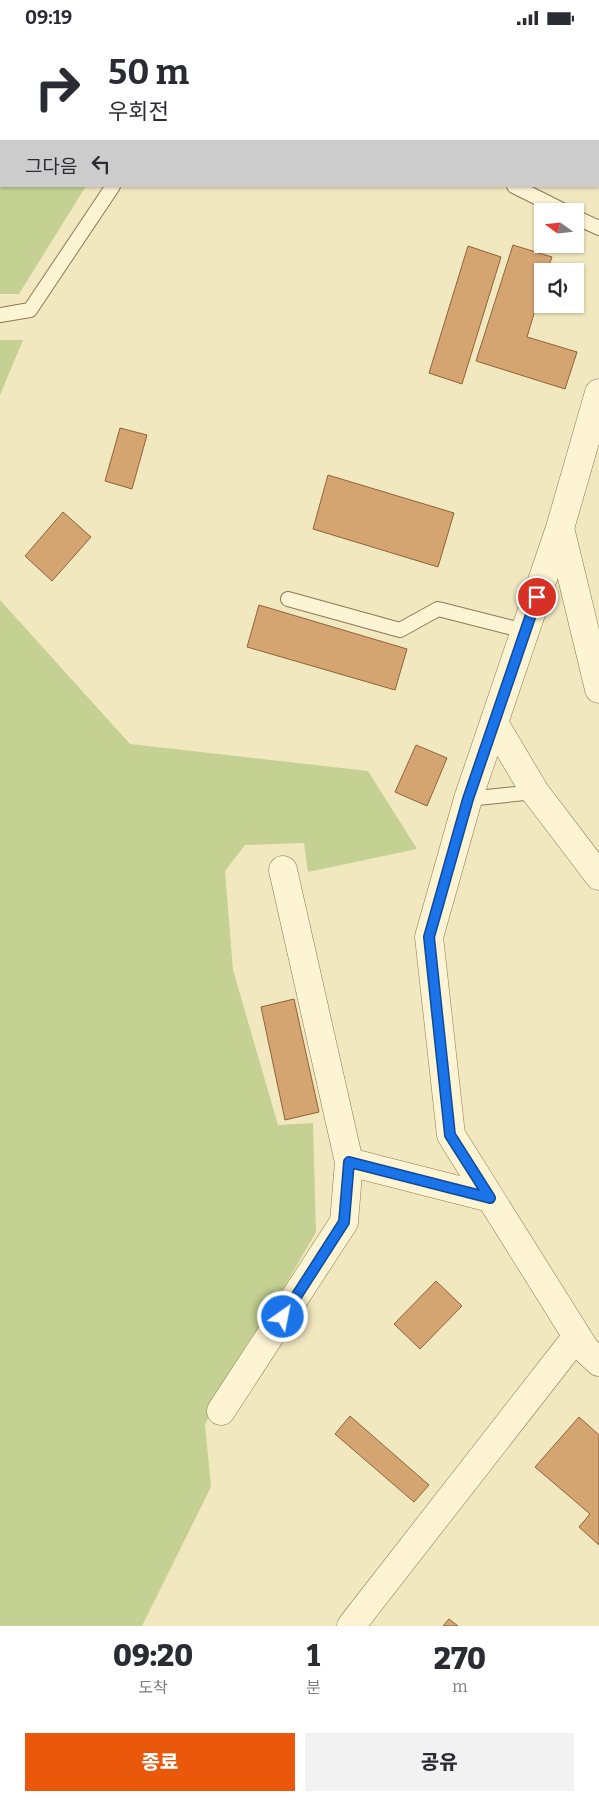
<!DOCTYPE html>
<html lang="ko">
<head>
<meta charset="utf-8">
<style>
	body { margin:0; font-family:Bitter,"Noto Sans KR",serif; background:#f2f2f3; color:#2b2b33; height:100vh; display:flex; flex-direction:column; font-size:19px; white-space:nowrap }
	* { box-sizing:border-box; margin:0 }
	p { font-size:16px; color:#7c7c81 }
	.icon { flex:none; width:28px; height:28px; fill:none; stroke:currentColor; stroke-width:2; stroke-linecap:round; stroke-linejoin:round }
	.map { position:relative; height:1591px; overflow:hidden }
	.details { display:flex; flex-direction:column; background:#fff; flex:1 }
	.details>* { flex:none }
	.top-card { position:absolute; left:0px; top:0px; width:600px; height:152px; box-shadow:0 1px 4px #0004; background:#fff; color:#2b2b33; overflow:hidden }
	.needle { width:32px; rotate:285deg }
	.fabs { position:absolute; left:534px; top:168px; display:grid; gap:10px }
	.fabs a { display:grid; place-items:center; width:50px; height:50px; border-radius:0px; background:#fff; box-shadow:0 1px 4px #0004; font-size:25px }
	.pin { position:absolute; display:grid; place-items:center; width:42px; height:42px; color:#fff; margin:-21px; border:2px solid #fff; border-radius:50%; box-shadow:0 1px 5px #0007 }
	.me { position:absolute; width:55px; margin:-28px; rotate:33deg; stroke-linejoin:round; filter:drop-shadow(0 0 4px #0008) }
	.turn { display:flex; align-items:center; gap:18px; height:105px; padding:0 25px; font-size:22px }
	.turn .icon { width:65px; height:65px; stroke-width:2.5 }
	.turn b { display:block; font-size:35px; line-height:42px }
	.then { display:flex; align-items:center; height:48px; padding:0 25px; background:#0003; gap:10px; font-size:19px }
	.eta { display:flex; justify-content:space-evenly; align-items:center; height:85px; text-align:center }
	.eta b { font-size:30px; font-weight:800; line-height:35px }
	.action { display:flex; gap:10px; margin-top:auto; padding:10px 25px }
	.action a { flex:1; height:58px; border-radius:0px; background:#ea580c; color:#fff; font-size:20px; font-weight:800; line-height:58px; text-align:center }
	.action a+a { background:#f2f2f3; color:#2b2b33 }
	.status { display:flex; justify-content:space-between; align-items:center; height:35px; padding:0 25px; background:#fff; direction:ltr }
	.status svg { height:14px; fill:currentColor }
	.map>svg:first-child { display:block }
	.green { fill:#c4d192 }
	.building { fill:#d4a471; stroke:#8e6339 }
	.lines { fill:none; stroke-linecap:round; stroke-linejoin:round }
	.lane-casing { stroke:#8d7855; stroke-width:16 }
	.street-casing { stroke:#8d7855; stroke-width:29 }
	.lane { stroke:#fcf4d3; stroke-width:14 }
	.street { stroke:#fcf4d3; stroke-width:28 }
	.route-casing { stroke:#114b97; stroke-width:12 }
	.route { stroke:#1a73e8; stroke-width:9 }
</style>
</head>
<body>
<div class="status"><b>09:19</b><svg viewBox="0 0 49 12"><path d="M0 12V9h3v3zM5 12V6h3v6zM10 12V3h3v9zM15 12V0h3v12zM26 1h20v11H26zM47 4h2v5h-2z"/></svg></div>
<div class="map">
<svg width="599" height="1591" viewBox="0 0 599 1591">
	<rect width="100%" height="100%" fill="#f2e8bf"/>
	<path class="green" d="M0 0H179L1 1V151H86L19 259H0Z
		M0 305H23L0 360Z
		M0 565 130 709 368 736 417 814 308 837 304 808 245 810 225 836 233 935 278 1090 313 1088 316 1197 205 1389 211 1452 142 1591H0Z"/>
	<path class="building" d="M513 210 552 222 547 236H542V252L527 302 577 317 565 354 476 326Z
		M468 211 501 222 462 349 429 338Z
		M120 393 147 400 132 454 105 446Z
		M328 440 454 478 438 532 313 494Z
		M63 477 91 502 52 546 25 521Z
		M259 570 407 614 395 655 247 612Z
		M416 710 447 723 427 771 395 757Z
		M294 964 319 1077 285 1085 261 972Z
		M436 1246 462 1271 420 1314 394 1289Z
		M350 1381 429 1450 414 1467 335 1399Z
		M579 1382 599 1400V1510L579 1492 590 1479 535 1432Z
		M449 1584 458 1591H443Z"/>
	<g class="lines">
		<defs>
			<path id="lane" d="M284 0V1
				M514 151 564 176
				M575 182 599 193
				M0 280 30 275 113 151
				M288 564 400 595 438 574 525 596
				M468 764 535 757"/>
			<path id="street" d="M599 358 560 493 468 764 429 902 451 1100 585 1314 599 1327
				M560 493 599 654
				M494 688 535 757 599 841
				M349 1127 490 1163
				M221 1376 344 1187 349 1127 283 835
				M351 1591 577 1301"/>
		</defs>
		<use href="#lane" class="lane-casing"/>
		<use href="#street" class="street-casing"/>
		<use href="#lane" class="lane"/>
		<use href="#street" class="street"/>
	</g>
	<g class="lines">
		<defs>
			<path id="route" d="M283 1282 344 1187 349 1127 490 1163 450 1100 429 902 468 764 537 562"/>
		</defs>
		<use href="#route" class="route-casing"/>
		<use href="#route" class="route"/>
	</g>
</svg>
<div class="fabs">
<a><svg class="needle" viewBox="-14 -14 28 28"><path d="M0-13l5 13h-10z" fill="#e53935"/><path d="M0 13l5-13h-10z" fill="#7c7c81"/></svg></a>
<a><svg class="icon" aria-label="sound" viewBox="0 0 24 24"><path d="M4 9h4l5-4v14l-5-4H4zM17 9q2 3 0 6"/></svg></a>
</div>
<div class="pin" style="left:537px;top:562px;background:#d93025"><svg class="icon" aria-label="arrive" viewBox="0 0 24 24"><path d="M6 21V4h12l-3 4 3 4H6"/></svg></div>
<svg class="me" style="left:283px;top:1282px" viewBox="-20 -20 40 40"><circle r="17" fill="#1a73e8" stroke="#fff" stroke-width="3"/><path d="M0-11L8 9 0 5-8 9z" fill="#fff"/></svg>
<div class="top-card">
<div class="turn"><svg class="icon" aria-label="right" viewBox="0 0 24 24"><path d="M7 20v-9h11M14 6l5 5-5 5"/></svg><div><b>50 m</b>우회전</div></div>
<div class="then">그다음<svg class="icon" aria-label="left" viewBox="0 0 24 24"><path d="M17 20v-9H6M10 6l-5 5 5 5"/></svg></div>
</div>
</div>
<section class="details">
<div class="eta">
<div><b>09:20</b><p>도착</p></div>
<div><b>1</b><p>분</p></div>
<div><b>270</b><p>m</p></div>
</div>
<div class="action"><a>종료</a><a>공유</a></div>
</section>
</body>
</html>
